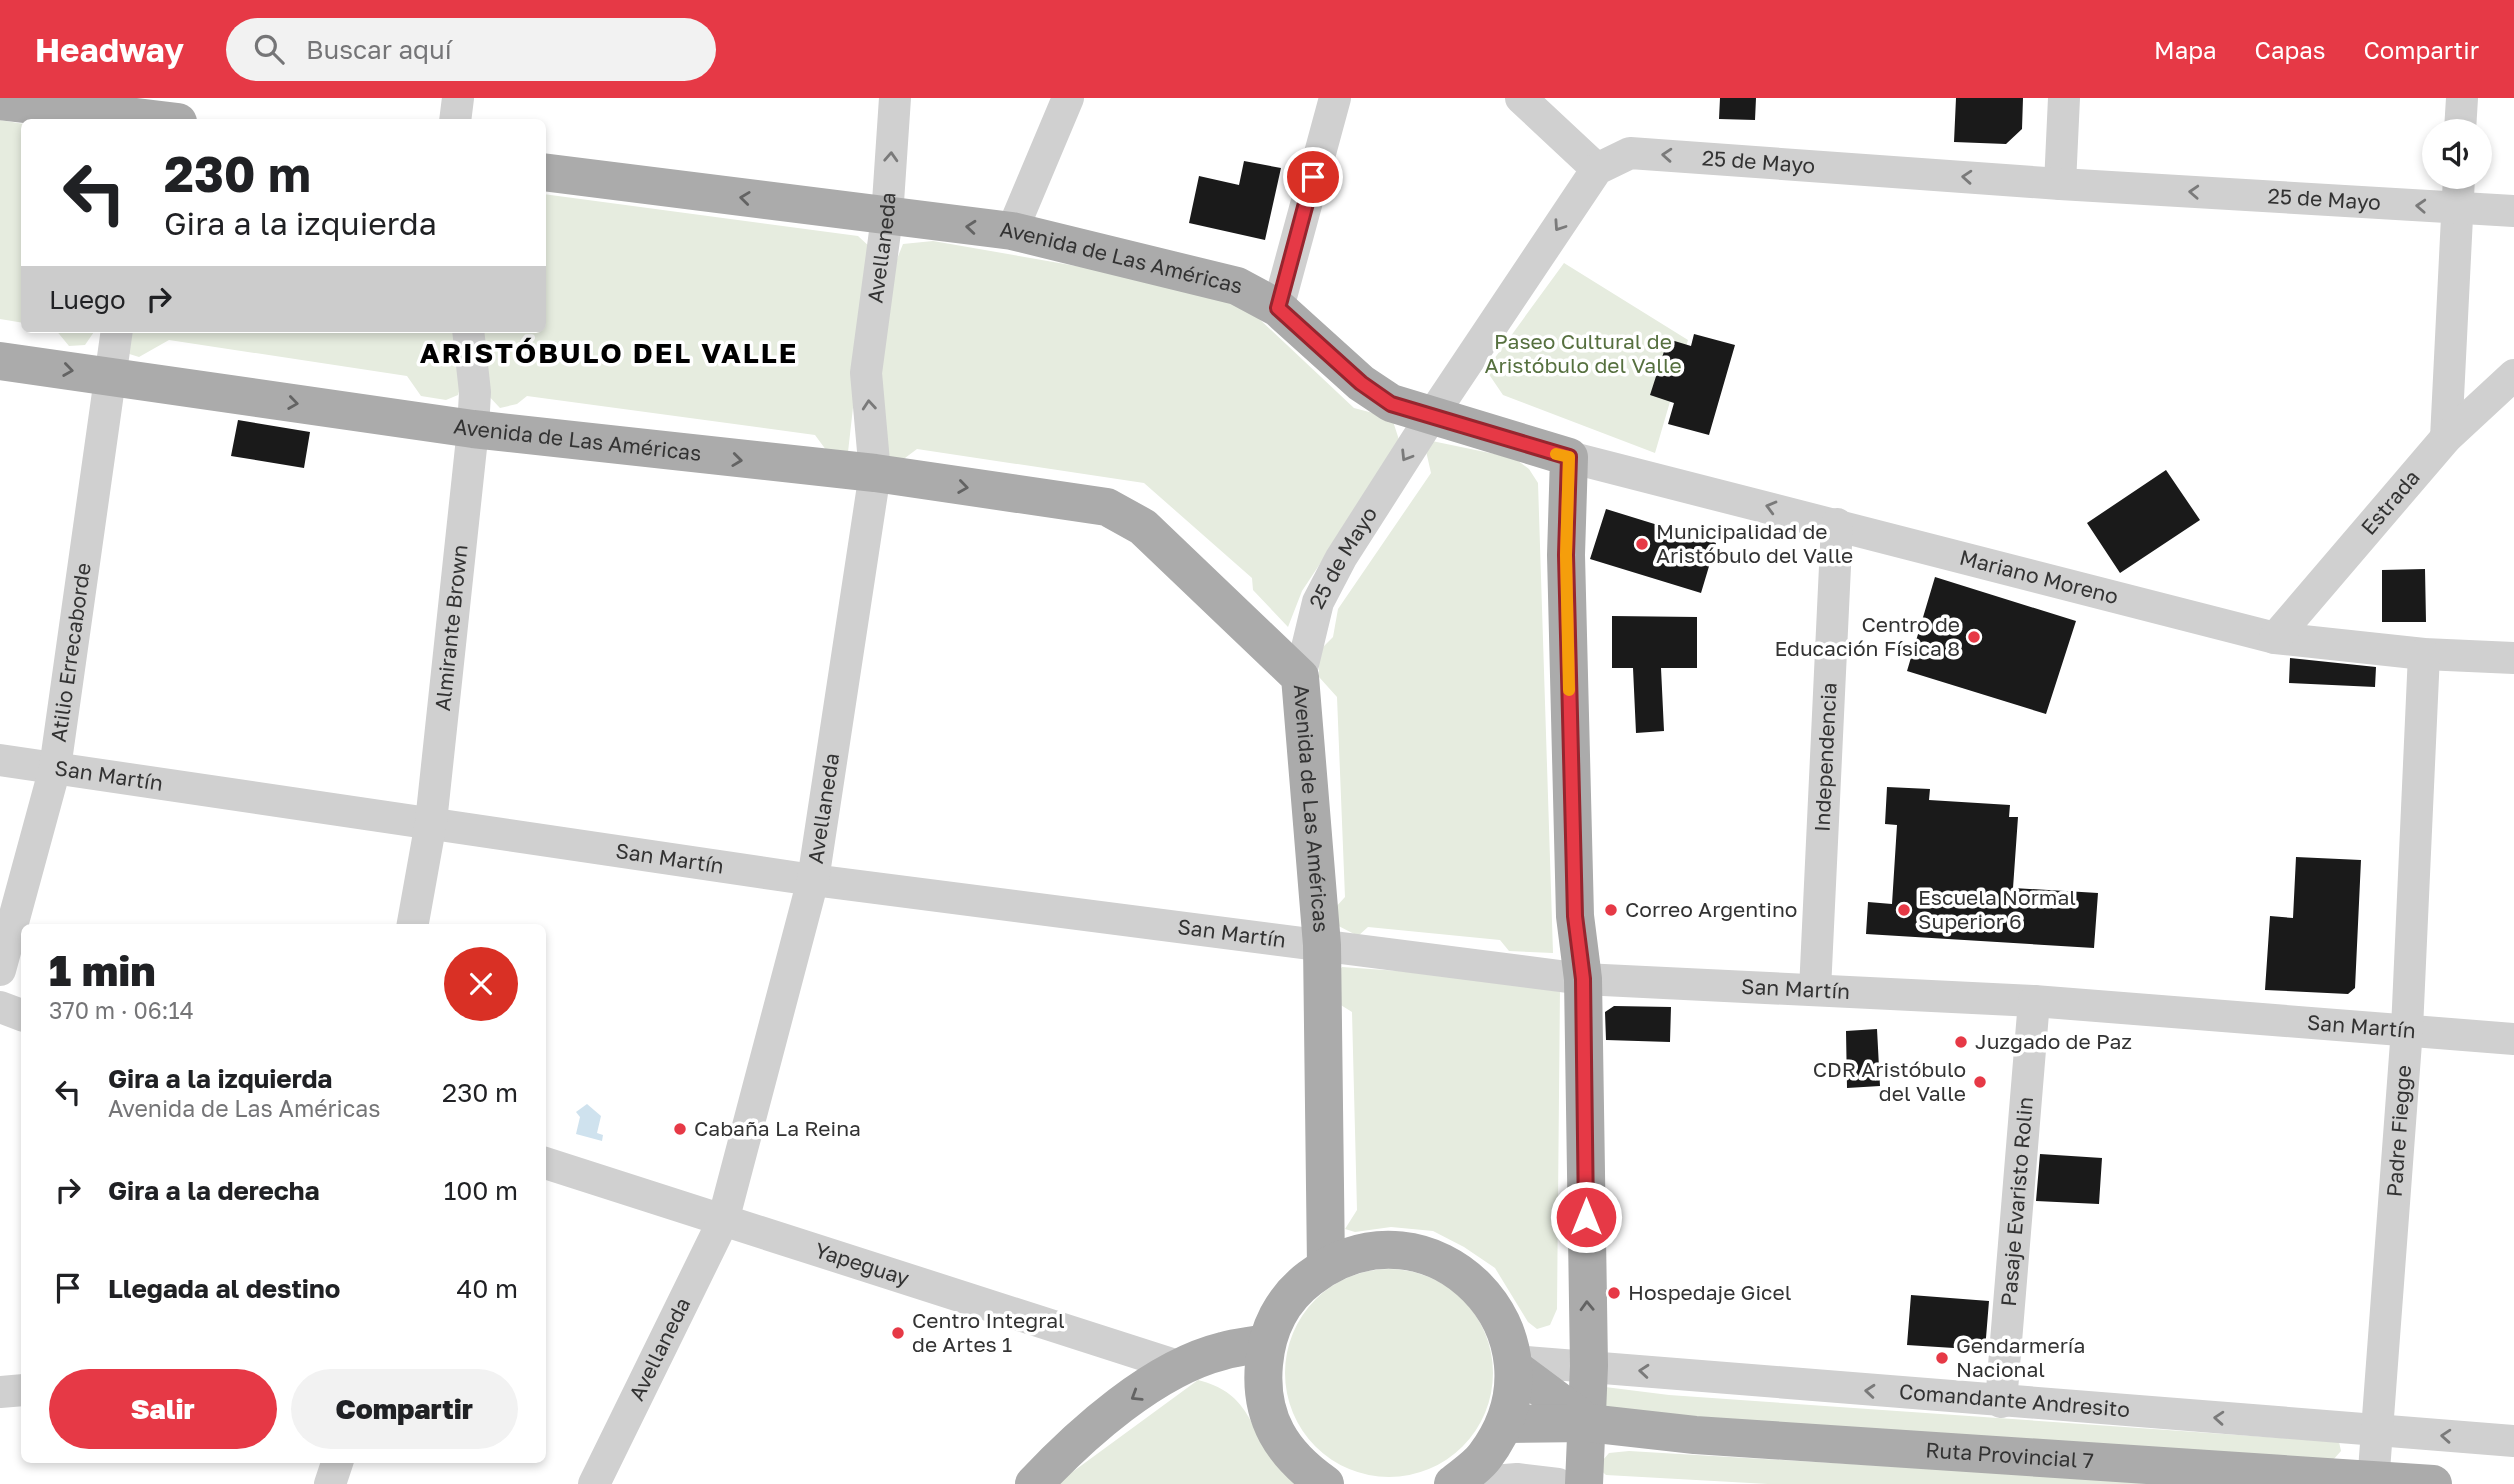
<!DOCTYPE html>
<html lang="es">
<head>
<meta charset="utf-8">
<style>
	body { margin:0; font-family:"Golos Text",sans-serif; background:#f2f2f2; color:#202124; height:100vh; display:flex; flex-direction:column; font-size:26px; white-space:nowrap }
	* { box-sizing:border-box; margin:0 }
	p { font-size:23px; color:#757577 }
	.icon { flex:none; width:38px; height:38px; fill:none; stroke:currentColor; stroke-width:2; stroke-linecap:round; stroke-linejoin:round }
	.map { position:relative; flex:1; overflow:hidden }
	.sheet { position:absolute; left:21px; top:826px; width:525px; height:539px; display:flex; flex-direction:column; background:#fff; border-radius:10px; box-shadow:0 4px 10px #0003 }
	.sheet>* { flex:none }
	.banner { position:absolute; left:21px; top:21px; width:525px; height:214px; border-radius:10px; box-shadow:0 4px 10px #0003; background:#fff; color:#202124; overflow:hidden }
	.buttons { position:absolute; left:2422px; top:21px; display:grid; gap:14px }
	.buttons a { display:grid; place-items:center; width:70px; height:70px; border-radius:50%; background:#fff; box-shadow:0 4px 10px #0003; font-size:35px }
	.pin { position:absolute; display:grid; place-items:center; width:60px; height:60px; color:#fff; margin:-30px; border:4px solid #fff; border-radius:50%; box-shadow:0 2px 7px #0007 }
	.me { position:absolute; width:77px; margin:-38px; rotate:0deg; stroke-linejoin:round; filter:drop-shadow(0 0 5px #0008) }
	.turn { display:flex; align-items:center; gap:24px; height:147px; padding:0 28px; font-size:32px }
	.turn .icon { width:91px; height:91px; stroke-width:2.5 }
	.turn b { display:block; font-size:49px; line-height:60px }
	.then { display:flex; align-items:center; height:66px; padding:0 28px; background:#0003; gap:14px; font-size:26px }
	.round { display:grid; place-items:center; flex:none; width:74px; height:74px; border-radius:37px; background:#f2f2f2 }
	.head { display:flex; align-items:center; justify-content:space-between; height:119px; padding:0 28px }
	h1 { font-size:42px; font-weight:800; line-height:52px }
	.primary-button { display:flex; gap:14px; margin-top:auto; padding:14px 28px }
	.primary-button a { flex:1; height:80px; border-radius:42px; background:#e63946; color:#fff; font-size:28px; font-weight:800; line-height:80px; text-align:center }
	.primary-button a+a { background:#f2f2f2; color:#202124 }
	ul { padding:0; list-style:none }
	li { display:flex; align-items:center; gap:21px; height:98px; padding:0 28px }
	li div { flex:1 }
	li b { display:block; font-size:26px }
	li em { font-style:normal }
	header { display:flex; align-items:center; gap:42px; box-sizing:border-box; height:98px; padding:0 35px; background:#e63946; color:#fff }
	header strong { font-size:33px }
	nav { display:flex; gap:38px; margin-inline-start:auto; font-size:24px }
	.search { width:490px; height:63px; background:#f2f2f2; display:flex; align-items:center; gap:18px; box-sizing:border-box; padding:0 24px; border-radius:38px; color:#757577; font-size:26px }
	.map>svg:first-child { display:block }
	.green { fill:#e6ecdf }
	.water { fill:#cfe2ee }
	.building { fill:#1a1a1a }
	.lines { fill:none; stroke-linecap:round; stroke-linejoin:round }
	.minor { stroke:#d0d0d0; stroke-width:32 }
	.major { stroke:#ababab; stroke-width:38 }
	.oneway { stroke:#7a7a7a }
	.oneway2 { stroke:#636363 }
	.route-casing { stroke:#96252e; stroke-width:18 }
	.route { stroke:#e63946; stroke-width:12 }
	.slow { stroke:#f59e0b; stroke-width:12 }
	.poi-dot { fill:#e63946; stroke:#fff; stroke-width:2.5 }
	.labels { text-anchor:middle; stroke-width:7; stroke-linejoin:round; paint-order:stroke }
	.street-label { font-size:21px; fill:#333; stroke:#fff }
	.park-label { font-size:21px; fill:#56703f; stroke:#fff }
	.poi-label { font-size:21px; fill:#333; stroke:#fff; text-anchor:start }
	.district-label { font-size:28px; font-weight:bold; letter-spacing:2px; fill:#000; stroke:#fff }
</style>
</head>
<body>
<header>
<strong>Headway</strong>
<div class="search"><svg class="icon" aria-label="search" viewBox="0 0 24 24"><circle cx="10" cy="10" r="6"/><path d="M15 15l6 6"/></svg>Buscar aquí</div>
<nav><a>Mapa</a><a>Capas</a><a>Compartir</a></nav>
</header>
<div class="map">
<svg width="2514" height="1386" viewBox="0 0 2514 1386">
	<rect width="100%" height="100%" fill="#fff"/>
	<path class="green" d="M0 22 24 26V225L0 221Z
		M543 96 858 138 871 150 848 354 829 356 815 337 527 298 517 306 500 310 485 294 477 231H542Z
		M933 143 1219 193 1239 202 1354 310 1392 320 1400 345 1302 493 1288 529 1253 492 1252 480 1144 385 917 351 897 366 883 363 868 334 893 171 903 146Z
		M1564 165 1688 242 1655 355 1503 297 1486 272Z
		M55 231H96L85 247 69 248Z
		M120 231H453L462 284 458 297 446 302 421 298 407 278 169 242 139 259 123 254Z
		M1432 343 1514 360 1529 371 1538 385 1553 855 1509 853 1500 842 1368 829 1358 838 1325 821 1345 799 1337 599 1319 579V553L1333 539 1338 511 1431 375 1426 353Z
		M1342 869 1542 883 1560 889 1557 1211 1550 1227 1537 1231 1528 1224 1495 1170 1464 1149 1433 1133 1391 1129 1355 1134 1345 1131 1357 1112 1352 914 1336 904 1333 881Z
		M1285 1275a104 104 0 1 1 208 0a104 104 0 1 1-208 0Z
		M1198 1282C1249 1295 1247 1326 1275 1362 1282 1370 1291 1378 1298 1386H1056Z
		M1605 1289 1669 1297 2339 1344 2341 1353 2333 1362 1618 1316 1602 1311Z
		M1629 1353 2189 1386H1768L1606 1377 1597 1369 1609 1355Z"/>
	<path class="water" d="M587 1006 601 1018 597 1035 603 1037 602 1043 576 1036 580 1019 576 1014Z"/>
	<path class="building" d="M1720 0H1756L1755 22 1719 21Z
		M1956 0H2023L2022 31 2006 46 1954 44Z
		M1244 63 1281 70 1265 142 1189 125 1199 78 1239 87Z
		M1694 236 1735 247 1709 337 1668 326 1674 305 1650 297 1668 241 1691 248Z
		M238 322 310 334 304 370 231 358Z
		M2166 372 2200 422 2120 475 2087 425Z
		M1606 411 1716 445 1701 495 1590 461Z
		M2425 471 2426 524H2382V472Z
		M1935 479 2076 523 2046 616 1907 573Z
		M1612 518 1697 519V570H1661L1664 633 1636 635 1633 570H1612Z
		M2290 560 2376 569 2375 589 2289 585Z
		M1887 689 1930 691 1929 702 2010 707 2009 719H2018L2013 790 2098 795 2094 850 1866 836 1868 804 1892 806 1897 727 1885 726Z
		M2296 759 2361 762 2355 890 2348 896 2265 892 2270 818 2293 820Z
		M1614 908 1671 909 1670 944 1606 942 1605 914Z
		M1877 931 1880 988 1847 990 1846 933Z
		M2040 1056 2102 1060 2099 1106 2036 1103Z
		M1911 1197 1989 1203 1985 1252 1907 1247Z"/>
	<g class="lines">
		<g class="minor">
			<path d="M1521 0 1597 71"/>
			<path d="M455 24 458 0"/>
			<path d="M2460 33 2462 0"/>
			<path d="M2060 86 2064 0"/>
			<path d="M1012 133 1068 0"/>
			<path d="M1278 210 1335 0"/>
			<path d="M2446 340 2459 79"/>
			<path id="s1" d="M1569 359 2275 540 2424 556 2514 560"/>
			<path id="s2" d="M2275 540 2446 340 2514 277"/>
			<path id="s3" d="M1300 579 1318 504 1341 460 1431 319 1597 71 1630 55 2060 86 2514 113"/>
			<path id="s4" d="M0 662 813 782 1583 881 2034 903 2514 941"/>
			<path id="s5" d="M412 830 431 724 473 331 475 294 468 231"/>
			<path id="s6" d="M0 872 55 670 117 231"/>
			<path id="s7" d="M1815 892 1837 426"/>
			<path d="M0 909 24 918"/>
			<path id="s8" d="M542 1064 1181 1269"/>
			<path id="s9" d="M1514 1263 2514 1343"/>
			<path d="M0 1294 24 1292"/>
			<path id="s10" d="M2001 1304 2034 903"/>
			<path d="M330 1386 338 1362"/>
			<path id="s11" d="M594 1386 723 1123 813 782 875 375 866 275 887 119 895 0"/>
			<path d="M1456 1386 1517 1381 1558 1386"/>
			<path id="s12" d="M2373 1386 2407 931 2424 556"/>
		</g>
		<g class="major">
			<path d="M0 3 178 24"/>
			<path id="s13" d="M542 74 1012 133 1237 188 1278 210 1361 285 1391 305 1569 359 1566 457 1575 818 1583 881 1589 1268 1584 1386"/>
			<path id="s14" d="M0 263 473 331 875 375 1107 409 1143 429 1300 579 1322 847 1326 1168"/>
			<path d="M1514 1270 1588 1325"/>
			<path id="s15" d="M1505 1326 1588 1325 1695 1337 2433 1386"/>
			<path d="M1034 1386C1081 1336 1154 1270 1223 1253 1237 1249 1251 1248 1266 1245"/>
			<path d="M1325 1386C1282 1356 1259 1320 1264 1266 1267 1232 1282 1201 1310 1180 1430 1089 1576 1237 1485 1358 1477 1369 1464 1377 1453 1386"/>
		</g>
	</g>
	<defs><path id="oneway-chevron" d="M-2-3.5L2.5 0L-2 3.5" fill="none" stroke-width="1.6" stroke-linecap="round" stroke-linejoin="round" transform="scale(1.75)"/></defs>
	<g class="oneway">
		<use href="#oneway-chevron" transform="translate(1667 57) rotate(-176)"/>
		<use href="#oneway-chevron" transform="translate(891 59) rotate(-87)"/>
		<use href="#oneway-chevron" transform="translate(1967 79) rotate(-176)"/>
		<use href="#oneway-chevron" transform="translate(2194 94) rotate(-177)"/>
		<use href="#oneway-chevron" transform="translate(2421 108) rotate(-177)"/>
		<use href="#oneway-chevron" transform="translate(1559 128) rotate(124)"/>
		<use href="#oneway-chevron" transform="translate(869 307) rotate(-95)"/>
		<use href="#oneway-chevron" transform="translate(1406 358) rotate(122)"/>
		<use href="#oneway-chevron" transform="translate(1771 409) rotate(-165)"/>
		<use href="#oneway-chevron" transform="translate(1644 1273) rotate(-175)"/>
		<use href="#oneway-chevron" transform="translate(1870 1293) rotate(-175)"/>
		<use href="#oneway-chevron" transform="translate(2219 1320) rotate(-176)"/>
		<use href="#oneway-chevron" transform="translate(2446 1338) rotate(-176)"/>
	</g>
	<g class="oneway2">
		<use href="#oneway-chevron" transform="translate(745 100) rotate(-173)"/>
		<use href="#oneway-chevron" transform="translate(971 129) rotate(-175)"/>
		<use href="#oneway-chevron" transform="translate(68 272) rotate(8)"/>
		<use href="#oneway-chevron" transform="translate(293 305) rotate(8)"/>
		<use href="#oneway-chevron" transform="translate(737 362) rotate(7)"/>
		<use href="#oneway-chevron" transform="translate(963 389) rotate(8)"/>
		<use href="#oneway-chevron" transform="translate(1587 1208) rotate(-92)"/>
		<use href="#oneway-chevron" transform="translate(1136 1298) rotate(148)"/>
	</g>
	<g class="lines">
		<defs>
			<path id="route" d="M1313 79 1278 210 1361 285 1391 306 1569 359 1566 457 1575 818 1583 881 1586 1119"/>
		</defs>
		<use href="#route" class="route-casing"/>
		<use href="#route" class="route"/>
		<path class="slow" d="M1556 356 1569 359 1566 457 1569 592"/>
	</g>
	<g class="poi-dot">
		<circle cx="1642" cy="446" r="7"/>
		<circle cx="1974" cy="539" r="7"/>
		<circle cx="1611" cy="812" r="7"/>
		<circle cx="1904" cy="812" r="7"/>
		<circle cx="1961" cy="944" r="7"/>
		<circle cx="1980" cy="984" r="7"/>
		<circle cx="680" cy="1031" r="7"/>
		<circle cx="1614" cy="1195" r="7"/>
		<circle cx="898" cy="1235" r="7"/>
		<circle cx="1942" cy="1260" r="7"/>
	</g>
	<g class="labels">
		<g class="street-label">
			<text dy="7" stroke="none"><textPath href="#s3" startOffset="758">25 de Mayo</textPath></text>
			<text dy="7" stroke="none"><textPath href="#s3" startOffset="1325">25 de Mayo</textPath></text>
			<text dy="7" stroke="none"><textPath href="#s11" startOffset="1284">Avellaneda</textPath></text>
			<text dy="7" stroke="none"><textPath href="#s13" startOffset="586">Avenida de Las Américas</textPath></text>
			<text dy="7" stroke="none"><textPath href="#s14" startOffset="583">Avenida de Las Américas</textPath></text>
			<text dy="7" stroke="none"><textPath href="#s2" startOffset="178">Estrada</textPath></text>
			<text dy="7" stroke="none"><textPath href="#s3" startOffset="128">25 de Mayo</textPath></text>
			<text dy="7" stroke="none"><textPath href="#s1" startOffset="485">Mariano Moreno</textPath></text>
			<text dy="7" stroke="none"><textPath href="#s5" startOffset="303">Almirante Brown</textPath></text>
			<text dy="7" stroke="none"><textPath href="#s6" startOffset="326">Atilio Errecaborde</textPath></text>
			<text dy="7" stroke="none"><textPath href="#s7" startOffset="233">Independencia</textPath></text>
			<text dy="7" stroke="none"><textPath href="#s4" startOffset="110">San Martín</textPath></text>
			<text dy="7" stroke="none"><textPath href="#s11" startOffset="718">Avellaneda</textPath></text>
			<text dy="7" stroke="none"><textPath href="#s14" startOffset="1507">Avenida de Las Américas</textPath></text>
			<text dy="7" stroke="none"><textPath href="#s4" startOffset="677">San Martín</textPath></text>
			<text dy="7" stroke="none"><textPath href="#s4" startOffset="1244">San Martín</textPath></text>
			<text dy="7" stroke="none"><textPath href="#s4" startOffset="1811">San Martín</textPath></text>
			<text dy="7" stroke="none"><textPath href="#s4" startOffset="2378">San Martín</textPath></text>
			<text dy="7" stroke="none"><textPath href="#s12" startOffset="354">Padre Fiegge</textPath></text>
			<text dy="7" stroke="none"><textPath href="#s10" startOffset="201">Pasaje Evaristo Rolin</textPath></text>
			<text dy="7" stroke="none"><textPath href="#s8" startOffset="336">Yapeguay</textPath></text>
			<text dy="7" stroke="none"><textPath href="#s11" startOffset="150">Avellaneda</textPath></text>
			<text dy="7" stroke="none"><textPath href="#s9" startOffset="502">Comandante Andresito</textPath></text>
			<text dy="7" stroke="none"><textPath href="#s15" startOffset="506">Ruta Provincial 7</textPath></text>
		</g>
		<g class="park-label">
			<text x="1583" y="251">Paseo Cultural de<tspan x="1583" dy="24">Aristóbulo del Valle</tspan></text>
		</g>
		<g class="poi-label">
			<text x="1656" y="441">Municipalidad de<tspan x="1656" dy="24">Aristóbulo del Valle</tspan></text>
			<text x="1960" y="534" text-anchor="end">Centro de<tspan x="1960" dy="24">Educación Física 8</tspan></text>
			<text x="1918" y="807">Escuela Normal<tspan x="1918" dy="24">Superior 6</tspan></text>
			<text x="1625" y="819">Correo Argentino</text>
			<text x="1975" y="951">Juzgado de Paz</text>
			<text x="1966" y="979" text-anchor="end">CDR Aristóbulo<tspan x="1966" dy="24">del Valle</tspan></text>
			<text x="694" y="1038">Cabaña La Reina</text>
			<text x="1628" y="1202">Hospedaje Gicel</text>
			<text x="912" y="1230">Centro Integral<tspan x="912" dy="24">de Artes 1</tspan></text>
			<text x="1956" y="1255">Gendarmería<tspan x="1956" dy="24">Nacional</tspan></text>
		</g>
		<g class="district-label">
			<text x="609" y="265">ARISTÓBULO DEL VALLE</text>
		</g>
	</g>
</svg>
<div class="buttons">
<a><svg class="icon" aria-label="sound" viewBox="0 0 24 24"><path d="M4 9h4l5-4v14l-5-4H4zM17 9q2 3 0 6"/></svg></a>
</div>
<div class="pin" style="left:1313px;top:79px;background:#d93025"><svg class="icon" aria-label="arrive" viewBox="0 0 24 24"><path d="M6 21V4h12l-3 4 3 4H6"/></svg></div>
<svg class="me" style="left:1586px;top:1119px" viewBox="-20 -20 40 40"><circle r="17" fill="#e63946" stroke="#fff" stroke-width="3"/><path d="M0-11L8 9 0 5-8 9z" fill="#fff"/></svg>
<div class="banner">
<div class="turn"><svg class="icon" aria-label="left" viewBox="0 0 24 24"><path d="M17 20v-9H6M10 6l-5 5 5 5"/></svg><div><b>230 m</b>Gira a la izquierda</div></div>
<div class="then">Luego<svg class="icon" aria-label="right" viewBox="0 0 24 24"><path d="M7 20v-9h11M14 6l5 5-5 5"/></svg></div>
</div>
<section class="sheet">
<div class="head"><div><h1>1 min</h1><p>370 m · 06:14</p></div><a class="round" style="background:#d93025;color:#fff"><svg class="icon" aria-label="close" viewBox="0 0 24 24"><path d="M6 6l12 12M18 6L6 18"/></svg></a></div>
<ul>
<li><svg class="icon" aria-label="left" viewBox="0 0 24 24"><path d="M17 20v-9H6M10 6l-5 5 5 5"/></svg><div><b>Gira a la izquierda</b><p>Avenida de Las Américas</p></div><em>230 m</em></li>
<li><svg class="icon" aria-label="right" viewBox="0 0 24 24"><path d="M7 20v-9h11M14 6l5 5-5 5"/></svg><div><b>Gira a la derecha</b></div><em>100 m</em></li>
<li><svg class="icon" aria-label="arrive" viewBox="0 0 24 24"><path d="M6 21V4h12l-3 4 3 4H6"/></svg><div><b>Llegada al destino</b></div><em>40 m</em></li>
</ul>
<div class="primary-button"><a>Salir</a><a>Compartir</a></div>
</section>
</div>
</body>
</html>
